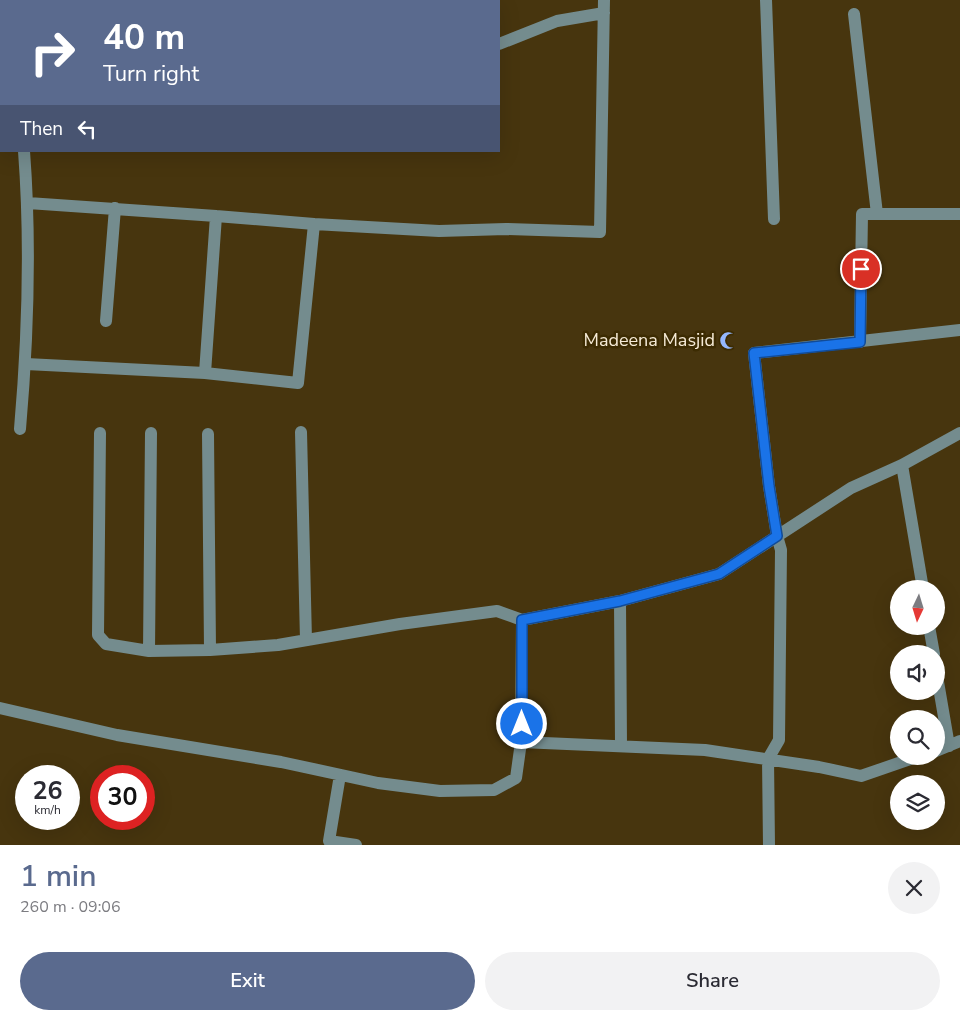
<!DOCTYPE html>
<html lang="en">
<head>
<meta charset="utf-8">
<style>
	body { margin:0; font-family:"Nunito Sans",sans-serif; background:#f2f2f3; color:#2b2b33; height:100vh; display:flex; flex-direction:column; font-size:19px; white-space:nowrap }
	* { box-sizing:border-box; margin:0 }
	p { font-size:16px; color:#7c7c81 }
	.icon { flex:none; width:28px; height:28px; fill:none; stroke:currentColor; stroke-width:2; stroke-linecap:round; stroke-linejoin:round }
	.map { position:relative; height:845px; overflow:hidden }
	.details { display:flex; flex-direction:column; background:#fff; flex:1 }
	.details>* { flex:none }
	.guide { position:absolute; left:0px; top:0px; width:500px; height:152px; box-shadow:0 5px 20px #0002; background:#5a6a8e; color:#fff; overflow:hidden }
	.needle { width:32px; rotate:184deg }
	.controls { position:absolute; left:890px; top:580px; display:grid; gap:10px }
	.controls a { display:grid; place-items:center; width:55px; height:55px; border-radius:50%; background:#fff; box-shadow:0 5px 20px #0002; font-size:25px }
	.speed { position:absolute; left:15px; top:765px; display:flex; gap:10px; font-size:25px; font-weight:700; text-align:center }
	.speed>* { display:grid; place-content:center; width:65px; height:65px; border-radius:50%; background:#fff; box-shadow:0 5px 20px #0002; line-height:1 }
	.speed small { font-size:12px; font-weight:400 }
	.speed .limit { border:8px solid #d22; background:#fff; color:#111 }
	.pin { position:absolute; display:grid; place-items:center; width:42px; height:42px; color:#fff; margin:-21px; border:2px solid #fff; border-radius:50%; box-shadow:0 1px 5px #0007 }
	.me { position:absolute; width:55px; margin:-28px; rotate:0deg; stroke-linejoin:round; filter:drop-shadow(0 0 4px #0008) }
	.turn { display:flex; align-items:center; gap:18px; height:105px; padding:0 20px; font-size:22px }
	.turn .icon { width:65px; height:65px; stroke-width:2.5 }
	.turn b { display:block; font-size:35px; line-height:42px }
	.then { display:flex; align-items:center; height:48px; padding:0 20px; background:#0003; gap:10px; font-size:19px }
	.round { display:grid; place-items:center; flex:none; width:52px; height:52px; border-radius:26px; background:#f2f2f3 }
	.summary { display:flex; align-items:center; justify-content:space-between; height:85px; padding:0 20px }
	h1 { font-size:30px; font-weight:600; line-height:38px; color:#5a6a8e }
	.cta { display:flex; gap:10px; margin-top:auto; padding:10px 20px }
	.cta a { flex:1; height:58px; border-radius:30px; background:#5a6a8e; color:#fff; font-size:20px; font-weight:600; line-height:58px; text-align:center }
	.cta a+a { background:#f2f2f3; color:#2b2b33 }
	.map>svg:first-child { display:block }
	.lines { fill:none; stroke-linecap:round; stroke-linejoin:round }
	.minor { stroke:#748c8e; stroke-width:12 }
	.route-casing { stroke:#114b97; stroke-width:12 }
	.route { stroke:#1a73e8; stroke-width:9 }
	.labels { text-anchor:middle; stroke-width:5; stroke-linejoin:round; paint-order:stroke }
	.poi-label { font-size:18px; fill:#f6ebd7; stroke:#3c2b02; text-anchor:end }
</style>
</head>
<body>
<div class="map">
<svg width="960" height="845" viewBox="0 0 960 845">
	<rect width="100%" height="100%" fill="#47350e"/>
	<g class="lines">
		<path class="minor" d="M275 0 277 1
			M766 0 774 219
			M65 1V0
			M854 14 877 214
			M499 44 557 21 604 13
			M0 120H1
			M28 203 216 216 314 224 439 231 506 229 600 232 604 0
			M106 321 115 208
			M860 342 862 214H960
			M26 364 205 373 298 383 314 224
			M205 373 216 216
			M20 429C28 337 31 243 24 151
			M301 432 306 640
			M100 433 98 635 106 644 149 651 210 650 278 645 400 624 497 611 522 620 620 601 719 574 851 488 902 465 960 433
			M208 434 210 650
			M902 465 923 589
			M620 601 621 745
			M929 626 934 654
			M149 651 151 433
			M936 670 949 746
			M0 708 117 735 281 762 378 783 440 791 494 790 516 778 521 742 522 620
			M521 742 705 750 819 767 861 776 919 756
			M936 751 960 741
			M340 775 329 841 356 845
			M769 845 768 759 779 740 781 550 777 536 769 486 754 353 960 330"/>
	</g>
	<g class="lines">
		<defs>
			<path id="route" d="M522 724V620L620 601 719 574 777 536 769 486 754 353 860 342 861 269"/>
		</defs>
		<use href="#route" class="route-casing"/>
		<use href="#route" class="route"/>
	</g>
	<defs>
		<symbol id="mosque-bare" viewBox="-9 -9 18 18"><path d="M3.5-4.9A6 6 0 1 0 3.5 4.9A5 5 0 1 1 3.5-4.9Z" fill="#94b7fd" stroke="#3c2b02" stroke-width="2.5" paint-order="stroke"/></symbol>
	</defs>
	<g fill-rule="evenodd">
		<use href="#mosque-bare" x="716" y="328" width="25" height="25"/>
	</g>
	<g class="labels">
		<g class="poi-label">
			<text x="715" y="346">Madeena Masjid</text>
		</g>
	</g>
</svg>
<div class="controls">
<a><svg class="needle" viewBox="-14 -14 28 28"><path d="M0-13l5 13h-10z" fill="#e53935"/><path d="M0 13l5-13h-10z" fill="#7c7c81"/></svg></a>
<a><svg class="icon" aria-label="sound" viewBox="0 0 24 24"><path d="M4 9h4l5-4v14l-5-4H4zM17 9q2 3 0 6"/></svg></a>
<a><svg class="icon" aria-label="search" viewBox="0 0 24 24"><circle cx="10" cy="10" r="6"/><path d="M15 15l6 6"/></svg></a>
<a><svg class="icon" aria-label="layers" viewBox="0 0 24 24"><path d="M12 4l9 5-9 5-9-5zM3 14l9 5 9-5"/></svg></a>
</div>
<div class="speed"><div>26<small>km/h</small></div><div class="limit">30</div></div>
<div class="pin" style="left:861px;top:269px;background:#d93025"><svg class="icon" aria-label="arrive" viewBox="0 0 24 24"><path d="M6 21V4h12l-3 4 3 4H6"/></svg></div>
<svg class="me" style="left:522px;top:724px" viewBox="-20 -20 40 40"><circle r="17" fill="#1a73e8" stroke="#fff" stroke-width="3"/><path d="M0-11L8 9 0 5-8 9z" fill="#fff"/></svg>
<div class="guide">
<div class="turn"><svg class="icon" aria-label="right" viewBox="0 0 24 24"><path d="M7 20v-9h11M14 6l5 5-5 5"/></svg><div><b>40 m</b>Turn right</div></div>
<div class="then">Then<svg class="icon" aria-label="left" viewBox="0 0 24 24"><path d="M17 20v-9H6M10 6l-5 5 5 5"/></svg></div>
</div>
</div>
<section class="details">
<div class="summary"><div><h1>1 min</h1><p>260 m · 09:06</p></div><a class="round"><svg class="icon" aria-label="close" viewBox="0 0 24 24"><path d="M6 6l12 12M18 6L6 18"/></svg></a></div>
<div class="cta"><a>Exit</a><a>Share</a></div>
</section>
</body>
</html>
